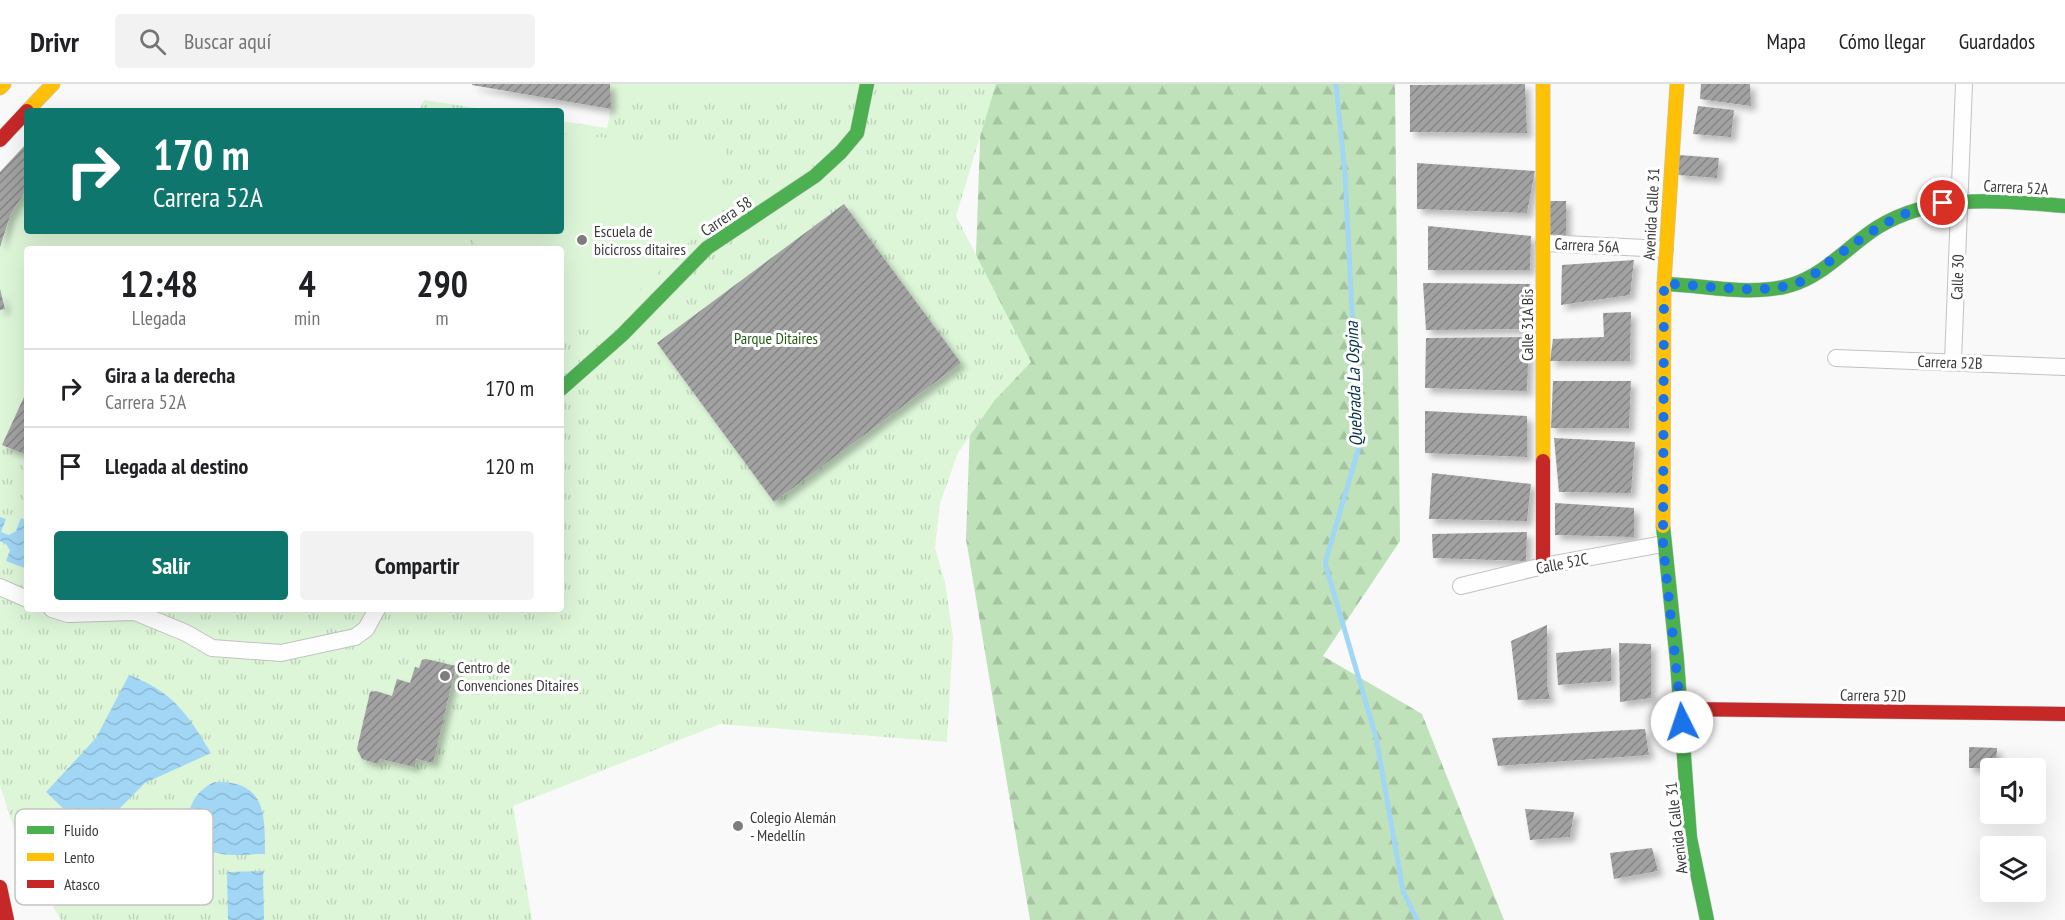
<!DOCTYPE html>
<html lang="es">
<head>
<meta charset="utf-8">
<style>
	body { margin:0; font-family:"PT Sans Narrow",sans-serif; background:#f2f2f2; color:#202124; height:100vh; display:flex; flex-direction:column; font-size:22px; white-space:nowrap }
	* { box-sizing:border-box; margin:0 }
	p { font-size:20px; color:#757577 }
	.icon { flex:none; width:33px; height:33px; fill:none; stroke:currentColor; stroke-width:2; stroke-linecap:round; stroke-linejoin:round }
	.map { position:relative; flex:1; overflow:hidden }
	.drawer { position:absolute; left:24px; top:162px; width:540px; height:366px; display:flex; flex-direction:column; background:#fff; border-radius:6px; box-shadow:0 6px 24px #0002 }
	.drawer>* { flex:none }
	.banner { position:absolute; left:24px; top:24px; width:540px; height:126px; border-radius:6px; box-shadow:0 6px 24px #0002; background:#0f766e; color:#fff; overflow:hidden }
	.controls { position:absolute; left:1980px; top:674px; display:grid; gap:12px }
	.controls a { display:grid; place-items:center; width:66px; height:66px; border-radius:6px; background:#fff; box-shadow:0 6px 24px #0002; font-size:30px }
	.pin { position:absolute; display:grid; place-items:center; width:51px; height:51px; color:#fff; margin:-26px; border:3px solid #fff; border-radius:50%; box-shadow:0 2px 6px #0007 }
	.me { position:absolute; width:66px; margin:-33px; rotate:356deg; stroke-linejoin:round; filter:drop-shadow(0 0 4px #0008) }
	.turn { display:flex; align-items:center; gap:21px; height:126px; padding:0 30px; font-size:27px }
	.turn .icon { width:78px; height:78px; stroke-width:2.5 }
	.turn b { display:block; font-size:42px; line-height:51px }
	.eta { display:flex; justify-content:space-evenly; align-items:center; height:102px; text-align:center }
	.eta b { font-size:36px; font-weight:600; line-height:42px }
	.primary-button { display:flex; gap:12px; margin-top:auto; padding:12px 30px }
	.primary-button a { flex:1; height:69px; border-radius:6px; background:#0f766e; color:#fff; font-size:24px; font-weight:600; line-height:69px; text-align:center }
	.primary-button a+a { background:#f2f2f2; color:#202124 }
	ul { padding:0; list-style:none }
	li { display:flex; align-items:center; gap:18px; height:78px; padding:0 30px; border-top:2px solid #e0e0e0 }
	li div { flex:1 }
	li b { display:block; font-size:22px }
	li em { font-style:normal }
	header { display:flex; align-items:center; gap:36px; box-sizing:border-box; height:84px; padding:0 30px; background:#fff; border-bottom:2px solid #e0e0e0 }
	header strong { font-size:28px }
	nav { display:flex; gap:33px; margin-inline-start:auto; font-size:21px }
	.search { width:420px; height:54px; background:#f2f2f2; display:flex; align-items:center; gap:15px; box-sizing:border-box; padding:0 21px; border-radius:6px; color:#757577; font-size:22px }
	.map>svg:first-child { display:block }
	.forest { fill:url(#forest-firs) }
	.park { fill:url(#park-tufts) }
	.pitch { fill:#ddf6d8 }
	.water { fill:url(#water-waves) }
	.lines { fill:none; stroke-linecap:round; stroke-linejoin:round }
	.stream { stroke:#a2d6f5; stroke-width:5 }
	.building { fill:url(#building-hatch); filter:url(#shadow) }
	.street-casing { stroke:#c2c2c3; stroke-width:18 }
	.fast-casing { stroke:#c2c2c3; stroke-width:15 }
	.slow-casing { stroke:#c2c2c3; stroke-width:15 }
	.jam-casing { stroke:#c2c2c3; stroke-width:15 }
	.street { stroke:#fefefe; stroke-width:16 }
	.fast { stroke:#4caf50; stroke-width:14 }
	.slow { stroke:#ffc107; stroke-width:14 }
	.jam { stroke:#c62828; stroke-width:14 }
	.route { stroke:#1a73e8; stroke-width:10; stroke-dasharray:0 18 }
	.poi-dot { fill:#7d7d7e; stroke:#fff; stroke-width:2 }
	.labels { text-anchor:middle; stroke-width:6; stroke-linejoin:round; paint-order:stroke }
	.street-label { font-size:16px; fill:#3a3a3b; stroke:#fff }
	.poi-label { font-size:16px; fill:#3a3a3b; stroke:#fff; text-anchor:start }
	.park-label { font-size:16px; fill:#235d13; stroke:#fff }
	.water-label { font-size:18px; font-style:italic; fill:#07344a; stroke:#fff }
	.key { fill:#fff; stroke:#c4c4c4; stroke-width:1.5 }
	.key-label { font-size:16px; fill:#3a3a3b }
</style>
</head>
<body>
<header>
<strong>Drivr</strong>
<div class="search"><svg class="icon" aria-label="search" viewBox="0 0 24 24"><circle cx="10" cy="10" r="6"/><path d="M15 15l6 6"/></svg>Buscar aquí</div>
<nav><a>Mapa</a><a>Cómo llegar</a><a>Guardados</a></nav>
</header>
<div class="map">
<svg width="2065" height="836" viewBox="0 0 2065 836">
	<defs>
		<pattern id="forest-firs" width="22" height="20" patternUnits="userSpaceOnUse" patternTransform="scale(1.5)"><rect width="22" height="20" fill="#c0e2ba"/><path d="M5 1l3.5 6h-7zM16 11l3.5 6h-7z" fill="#a6c3a1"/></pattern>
		<pattern id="park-tufts" width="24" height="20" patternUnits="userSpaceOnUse" patternTransform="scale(1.5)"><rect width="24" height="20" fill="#ddf6d8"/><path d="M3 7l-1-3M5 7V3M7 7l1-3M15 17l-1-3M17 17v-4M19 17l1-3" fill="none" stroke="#bed4ba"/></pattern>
		<pattern id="water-waves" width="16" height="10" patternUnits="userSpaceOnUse" patternTransform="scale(1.5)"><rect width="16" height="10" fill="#a2d6f5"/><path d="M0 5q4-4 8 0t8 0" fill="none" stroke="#8cb8d3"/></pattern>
		<pattern id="building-hatch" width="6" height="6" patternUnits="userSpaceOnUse" patternTransform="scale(1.5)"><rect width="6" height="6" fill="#a2a2a3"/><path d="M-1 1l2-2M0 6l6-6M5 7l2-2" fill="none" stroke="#858586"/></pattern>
		<filter id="shadow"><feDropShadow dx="5" dy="5" stdDeviation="3" flood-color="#0004"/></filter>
	</defs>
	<rect width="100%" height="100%" fill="#f9f9fa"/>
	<path class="forest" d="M982 0H1395L1400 457 1323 572 1422 630 1504 836H1030L966 455Z"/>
	<path class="park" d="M610 0H996L956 132 1031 278 994 317 958 369 940 419 935 464 945 498 953 553 947 658 720 640 513 722 532 836H61L23 773 0 701V350L6 353 2 361 27 371V525H561V165H469L466 147H561V37L607 44 611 25Z
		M424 16 496 27H419Z"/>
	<path class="pitch" d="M610 0H846V14L610 16Z
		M561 50 726 64 716 132 603 242 561 249V165H478L468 147H561Z
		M27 59V147H466L469 165H27V371L2 361 6 353 0 350V88Z"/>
	<path class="water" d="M0 433 6 435 1 448 9 451 16 447 21 434 27 437V485L6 477 10 466 6 460 0 457Z
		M129 591C173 608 187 629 211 669L145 699 92 752 46 708 96 654Z
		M215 698C266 696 265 731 265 770 248 770 224 774 209 766 178 749 185 710 215 698Z
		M263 787 264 836H228L227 788Z"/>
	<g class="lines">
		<path class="stream" d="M1336 0 1345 90 1359 363 1325 479 1376 653 1403 807 1417 836"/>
	</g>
	<path class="building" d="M472 0H610L611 25 472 1Z
		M1525 0 1527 49 1410 48V1Z
		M1701 0H1750L1751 22 1700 15Z
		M1698 22 1734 26 1731 53 1693 50Z
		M27 59V104L10 132 0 163V88Z
		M1679 71 1719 74 1717 94 1678 91Z
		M1417 79 1535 87 1527 129 1417 125Z
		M1548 117H1566V152H1548Z
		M844 120 961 279 774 418 657 259Z
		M1428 142 1531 152 1530 186H1428Z
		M1634 176 1630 211 1561 221 1562 181Z
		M1423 199 1530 200 1525 245 1426 246Z
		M0 205 5 225 0 226Z
		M1631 228 1630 277H1550L1553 255 1604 253 1603 229Z
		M1529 253 1527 307 1425 304 1426 254Z
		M1553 297H1631L1629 344H1551Z
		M24 313 27 314V371L2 361Z
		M1425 327 1527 332V373L1425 369Z
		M1554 354 1635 358 1631 409 1559 408Z
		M1432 389 1531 400 1527 437 1429 435Z
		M1555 419 1634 424V453L1555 451Z
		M1527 448 1526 477 1433 474 1432 450Z
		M1547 541V601L1550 615 1518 616 1511 557Z
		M1619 559 1651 560V614L1620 618Z
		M1611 564V597L1558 601 1556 569Z
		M426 575 456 582 433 679 416 675 415 683 380 675 378 680 362 675 357 665 370 608 376 607 392 612 397 595 410 599 415 583 419 584 422 576Z
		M1645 645 1649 671 1498 682 1492 654Z
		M1969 663 1997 664 1996 684H1969Z
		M1525 725 1574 728 1570 753 1530 756Z
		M1652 764 1658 787 1614 795 1610 769Z"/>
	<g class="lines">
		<defs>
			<path id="street" d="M1544 159 1665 165
				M1836 274 2065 283
				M1953 277 1964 0
				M1461 502 1543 482 1663 460
				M0 503 27 515
				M52 525 68 530 135 528 186 549 212 564 281 569 355 553 366 545 377 525"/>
			<path id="fast" d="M1664 200C1705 201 1751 213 1791 201 1825 191 1849 161 1878 143 1935 108 2002 117 2065 122
				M561 305 622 251 707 164 815 92 841 68 857 49 867 0
				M1663 442 1677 577 1690 754 1707 836"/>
			<path id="slow" d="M1543 0V377
				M0 4 4 0
				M27 27 53 0
				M1663 442 1664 200 1677 0"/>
			<path id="jam" d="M0 56 27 27
				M1543 377V482
				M1681 625 2065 630
				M0 803 7 836"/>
		</defs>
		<use href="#street" class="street-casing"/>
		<use href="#fast" class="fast-casing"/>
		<use href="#slow" class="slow-casing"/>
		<use href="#jam" class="jam-casing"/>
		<use href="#street" class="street"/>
		<use href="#fast" class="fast"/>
		<use href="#slow" class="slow"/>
		<use href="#jam" class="jam"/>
	</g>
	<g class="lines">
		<path class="route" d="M1682 638 1663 460 1664 200C1707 200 1766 214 1805 196 1814 192 1822 183 1830 177 1865 152 1899 125 1943 119"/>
	</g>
	<g class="poi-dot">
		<circle cx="582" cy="156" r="6"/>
		<circle cx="445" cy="592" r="6"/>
		<circle cx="738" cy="742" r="6"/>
	</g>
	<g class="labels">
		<g class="street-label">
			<text transform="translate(2016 103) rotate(3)" y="6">Carrera 52A</text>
			<text transform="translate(1651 130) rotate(-87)" y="6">Avenida Calle 31</text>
			<text transform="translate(726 132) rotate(-34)" y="6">Carrera 58</text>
			<text transform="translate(1587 161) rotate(3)" y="6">Carrera 56A</text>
			<text transform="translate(1957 193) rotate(-88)" y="6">Calle 30</text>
			<text transform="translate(1527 241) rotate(-90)" y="6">Calle 31A Bis</text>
			<text transform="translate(1950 278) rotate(2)" y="6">Carrera 52B</text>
			<text transform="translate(1562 479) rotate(-11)" y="6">Calle 52C</text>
			<text transform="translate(1873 611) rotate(1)" y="6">Carrera 52D</text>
			<text transform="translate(1676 744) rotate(-97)" y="6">Avenida Calle 31</text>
		</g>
		<g class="poi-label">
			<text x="594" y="153">Escuela de<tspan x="594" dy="18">bicicross ditaires</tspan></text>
			<text x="457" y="589">Centro de<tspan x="457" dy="18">Convenciones Ditaires</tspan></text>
			<text x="750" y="739">Colegio Alemán<tspan x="750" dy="18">- Medellín</tspan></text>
		</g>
		<g class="park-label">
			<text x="776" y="260">Parque Ditaires</text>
		</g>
		<g class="water-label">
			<text transform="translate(1354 300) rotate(-92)" y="6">Quebrada La Ospina</text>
		</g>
	</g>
	<rect x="15" y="725" width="198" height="96" rx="9" class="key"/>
	<rect x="27" y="742" width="27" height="8" fill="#4caf50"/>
	<rect x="27" y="769" width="27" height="8" fill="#ffc107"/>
	<rect x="27" y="796" width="27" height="8" fill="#c62828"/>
	<g class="key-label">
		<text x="64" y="752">Fluido</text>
		<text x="64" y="779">Lento</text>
		<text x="64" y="806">Atasco</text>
	</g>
</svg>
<div class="controls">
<a><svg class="icon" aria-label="sound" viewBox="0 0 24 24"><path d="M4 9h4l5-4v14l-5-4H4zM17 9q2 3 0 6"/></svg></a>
<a><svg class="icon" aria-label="layers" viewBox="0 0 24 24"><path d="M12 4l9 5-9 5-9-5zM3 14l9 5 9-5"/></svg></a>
</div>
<div class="pin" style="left:1943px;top:119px;background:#d93025"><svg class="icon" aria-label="arrive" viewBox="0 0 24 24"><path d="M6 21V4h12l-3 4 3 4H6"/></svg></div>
<svg class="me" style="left:1682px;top:638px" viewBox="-20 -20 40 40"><circle r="19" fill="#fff"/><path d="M0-13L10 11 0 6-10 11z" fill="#1a73e8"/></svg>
<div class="banner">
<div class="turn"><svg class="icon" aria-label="right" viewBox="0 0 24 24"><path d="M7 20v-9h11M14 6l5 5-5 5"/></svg><div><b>170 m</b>Carrera 52A</div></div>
</div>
<section class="drawer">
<div class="eta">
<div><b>12:48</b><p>Llegada</p></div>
<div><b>4</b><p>min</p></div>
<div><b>290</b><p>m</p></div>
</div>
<ul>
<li><svg class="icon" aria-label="right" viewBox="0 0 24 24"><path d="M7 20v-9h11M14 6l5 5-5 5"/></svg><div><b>Gira a la derecha</b><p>Carrera 52A</p></div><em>170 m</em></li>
<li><svg class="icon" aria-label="arrive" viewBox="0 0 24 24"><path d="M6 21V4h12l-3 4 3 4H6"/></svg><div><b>Llegada al destino</b></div><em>120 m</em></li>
</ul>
<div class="primary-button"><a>Salir</a><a>Compartir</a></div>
</section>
</div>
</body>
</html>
